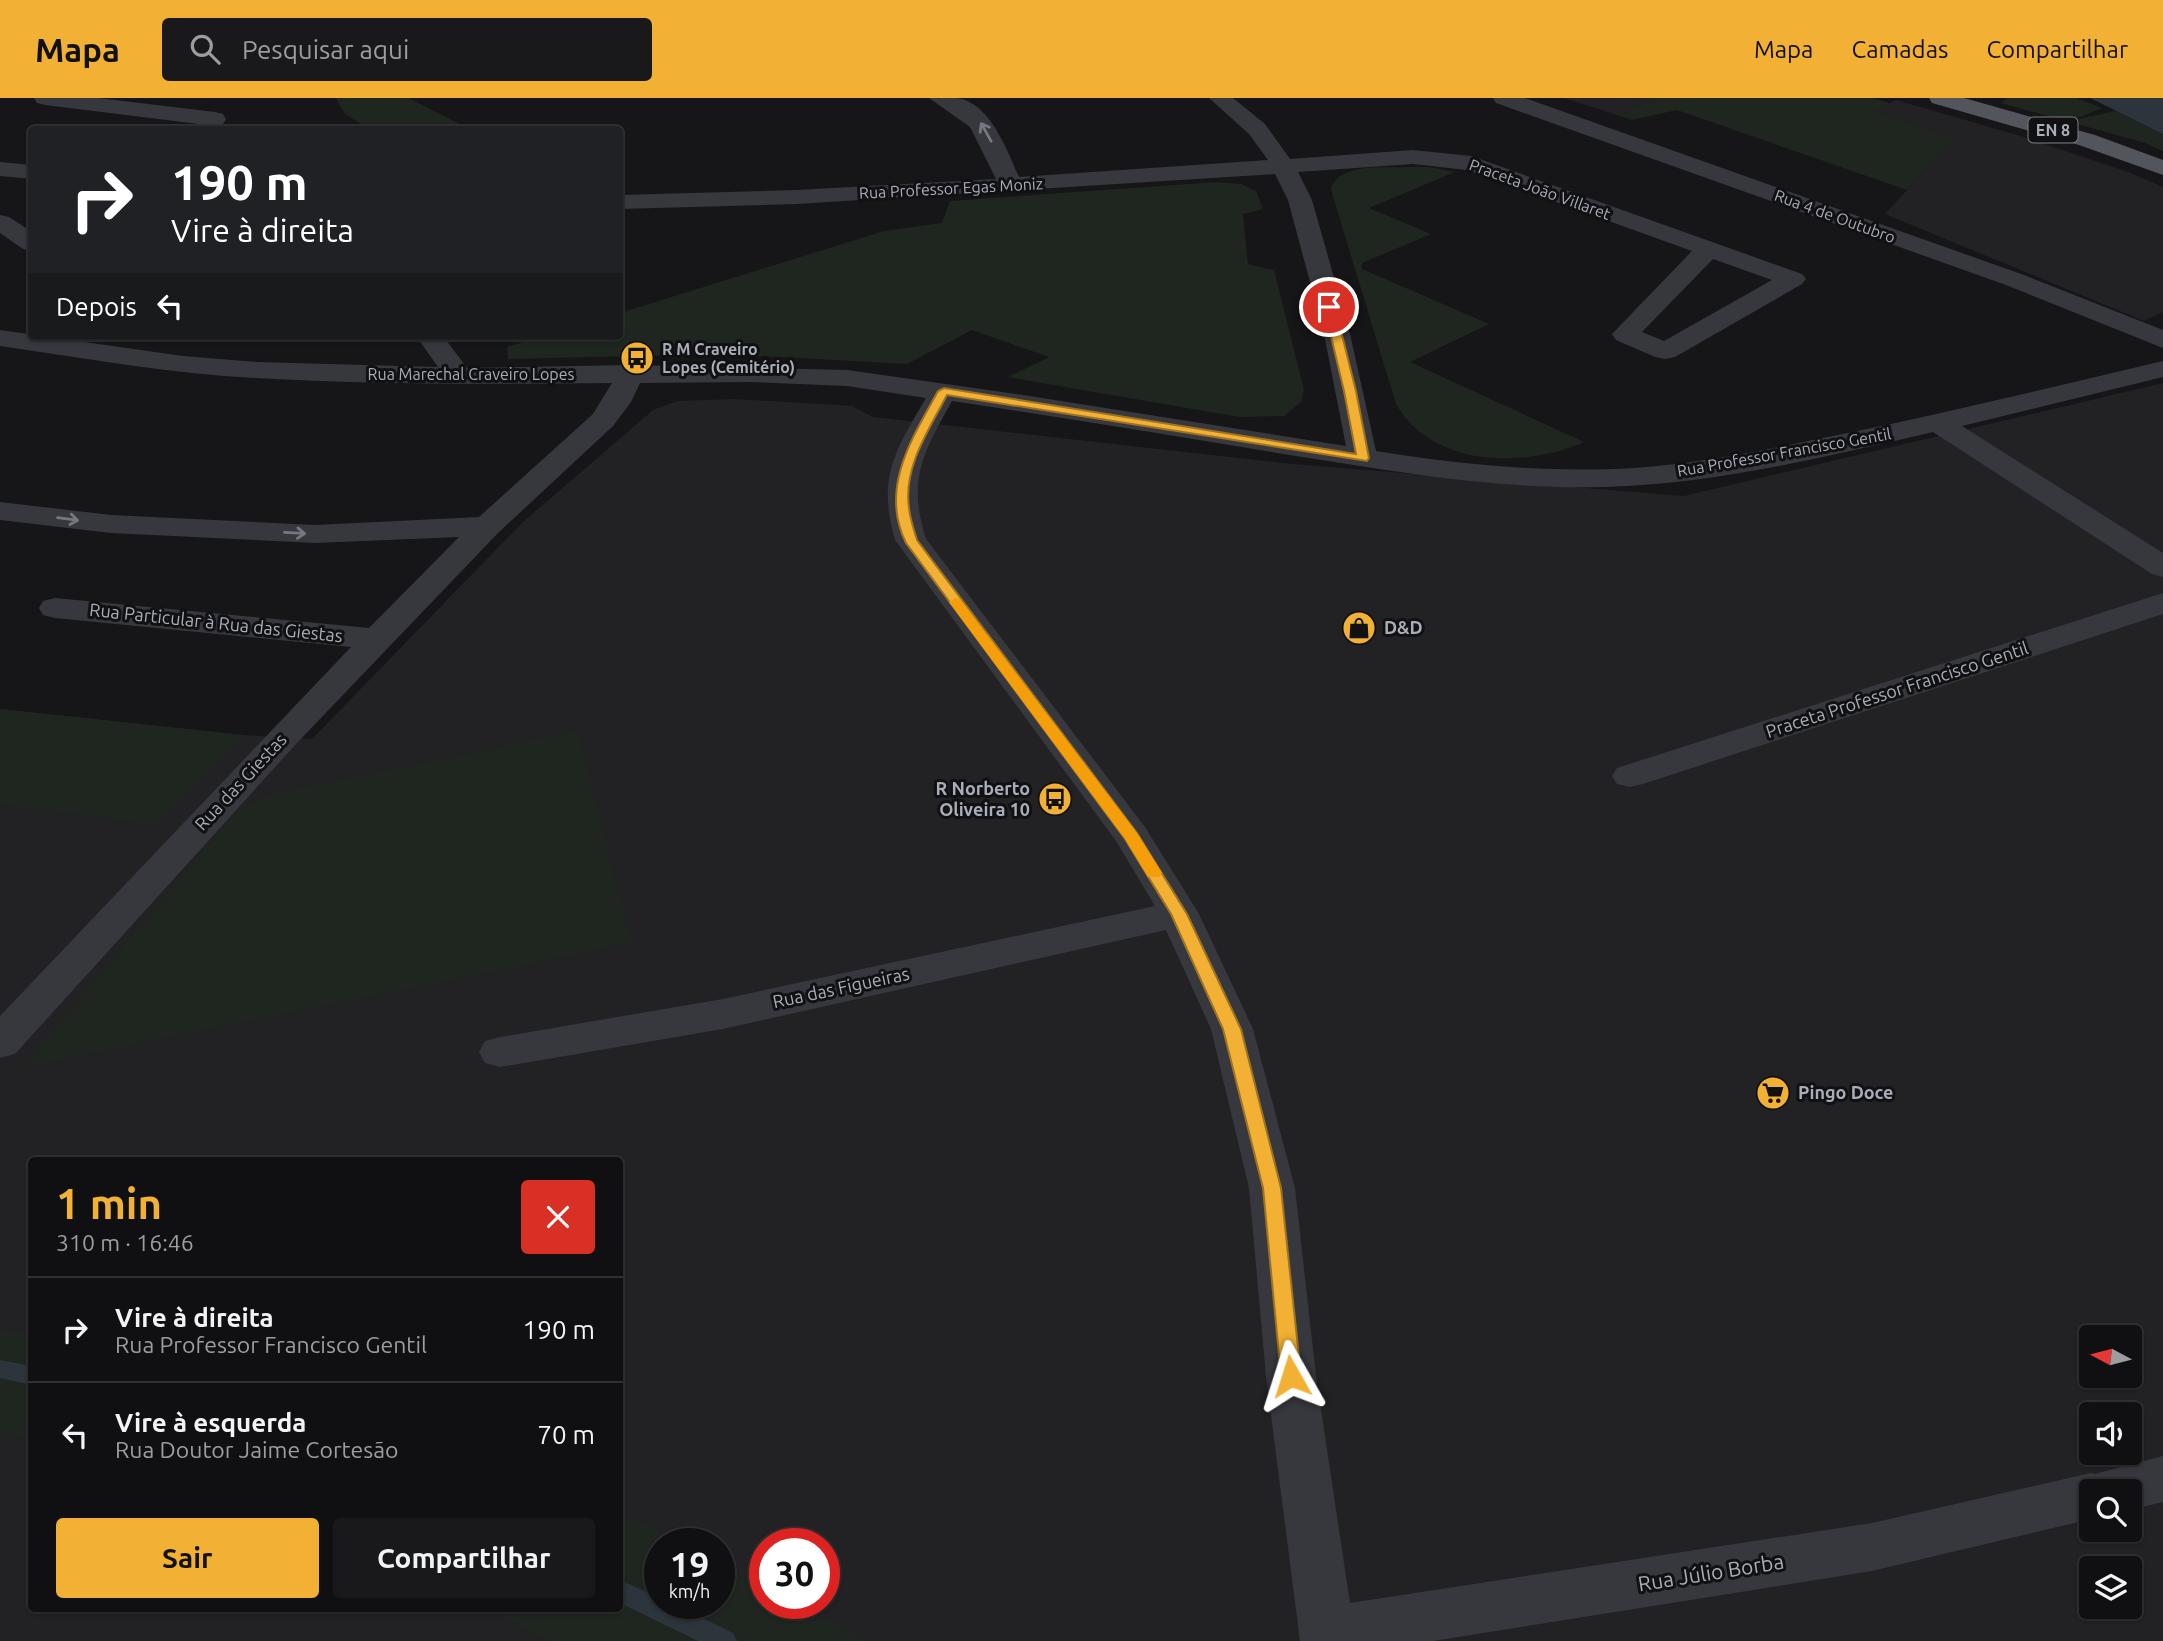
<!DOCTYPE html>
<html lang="pt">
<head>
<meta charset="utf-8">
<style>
	body { margin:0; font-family:Ubuntu,sans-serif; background:#19191b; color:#f1f3f6; height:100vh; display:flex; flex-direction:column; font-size:26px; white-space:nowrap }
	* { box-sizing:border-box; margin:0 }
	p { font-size:23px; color:#9c9d9f }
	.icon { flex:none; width:38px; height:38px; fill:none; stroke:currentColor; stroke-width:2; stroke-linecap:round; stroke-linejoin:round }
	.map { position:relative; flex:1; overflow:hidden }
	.side { position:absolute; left:28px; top:1059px; width:595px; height:455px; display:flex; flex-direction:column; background:#101012; border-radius:7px; box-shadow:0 2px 5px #0004,0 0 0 2px #303032 }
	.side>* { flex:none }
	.banner { position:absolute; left:28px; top:28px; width:595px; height:214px; border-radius:7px; box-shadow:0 2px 5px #0004,0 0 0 2px #303032; background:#202124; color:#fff; overflow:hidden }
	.needle { width:46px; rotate:277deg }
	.tools { position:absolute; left:2079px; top:1227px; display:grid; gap:14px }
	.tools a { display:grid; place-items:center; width:63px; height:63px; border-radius:7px; background:#101012; box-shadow:0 2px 5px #0004,0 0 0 2px #303032; font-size:35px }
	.speed { position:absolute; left:644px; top:1430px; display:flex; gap:14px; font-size:35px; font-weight:700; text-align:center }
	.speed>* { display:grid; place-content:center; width:91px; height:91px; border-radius:50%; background:#101012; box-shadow:0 2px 5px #0004,0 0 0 2px #303032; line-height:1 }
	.speed small { font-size:18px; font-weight:400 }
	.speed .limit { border:10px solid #d22; background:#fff; color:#111 }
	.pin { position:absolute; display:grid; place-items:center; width:60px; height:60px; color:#fff; margin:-30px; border:4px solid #fff; border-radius:50%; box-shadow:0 2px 7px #0007 }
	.me { position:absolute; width:77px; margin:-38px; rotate:354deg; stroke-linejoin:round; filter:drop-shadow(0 0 5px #0008) }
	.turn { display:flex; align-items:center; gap:24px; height:147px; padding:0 28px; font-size:32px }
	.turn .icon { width:91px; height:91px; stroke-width:2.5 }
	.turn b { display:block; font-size:49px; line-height:60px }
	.then { display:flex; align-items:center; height:66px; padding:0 28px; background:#0003; gap:14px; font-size:26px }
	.round { display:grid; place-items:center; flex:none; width:74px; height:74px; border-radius:7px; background:#19191b }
	.summary { display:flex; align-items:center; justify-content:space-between; height:119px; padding:0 28px }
	h1 { font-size:42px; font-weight:700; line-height:52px; color:#f2b134 }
	.button { display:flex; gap:14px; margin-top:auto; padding:14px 28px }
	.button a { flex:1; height:80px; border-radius:7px; background:#f2b134; color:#111; font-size:28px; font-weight:700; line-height:80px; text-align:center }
	.button a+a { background:#19191b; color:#f1f3f6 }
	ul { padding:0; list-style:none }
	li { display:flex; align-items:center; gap:21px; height:105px; padding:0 28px; border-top:2px solid #303032 }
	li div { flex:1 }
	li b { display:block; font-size:26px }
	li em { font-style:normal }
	header { display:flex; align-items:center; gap:42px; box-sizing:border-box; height:98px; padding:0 35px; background:#f2b134; color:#111 }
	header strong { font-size:33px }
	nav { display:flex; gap:38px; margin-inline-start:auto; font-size:24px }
	.search { width:490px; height:63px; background:#19191b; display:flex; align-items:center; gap:18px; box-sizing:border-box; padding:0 24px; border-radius:7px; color:#9c9d9f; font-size:26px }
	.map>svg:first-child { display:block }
	.built { fill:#222225; fill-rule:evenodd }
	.green { fill:#1e261f }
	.water { fill:#2c353c }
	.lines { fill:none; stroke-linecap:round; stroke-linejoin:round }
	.stream { fill:#2c353c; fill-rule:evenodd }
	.minor { fill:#37383d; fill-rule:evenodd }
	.major { fill:#53555c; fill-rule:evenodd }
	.oneway { stroke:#757881 }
	.route { fill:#f2b134; stroke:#9d7322; stroke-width:2 }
	.slow { fill:#f59e0b }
	.labels { text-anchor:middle; stroke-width:6; stroke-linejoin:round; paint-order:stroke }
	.shield { fill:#111113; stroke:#7b7e86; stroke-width:2 }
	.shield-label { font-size:16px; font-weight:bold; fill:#a8adb8 }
	.far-street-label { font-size:16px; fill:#a8adb8; stroke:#111113 }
	.far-poi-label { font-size:16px; font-weight:bold; fill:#a8adb8; stroke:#111113; text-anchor:start }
	.street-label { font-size:18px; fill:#a8adb8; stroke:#111113 }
	.poi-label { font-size:18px; font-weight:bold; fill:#a8adb8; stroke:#111113; text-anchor:start }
	.near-street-label { font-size:21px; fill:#a8adb8; stroke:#111113 }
</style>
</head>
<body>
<header>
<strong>Mapa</strong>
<div class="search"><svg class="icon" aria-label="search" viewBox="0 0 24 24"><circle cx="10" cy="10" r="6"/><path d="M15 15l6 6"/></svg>Pesquisar aqui</div>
<nav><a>Mapa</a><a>Camadas</a><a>Compartilhar</a></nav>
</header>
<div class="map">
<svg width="2163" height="1543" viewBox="0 0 2163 1543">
	<rect width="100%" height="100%" fill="#161618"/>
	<path class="built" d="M1564 0H1655L1620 18Z
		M1896 2 2024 39 2131 75 2163 89V214L2144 223 1885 116 1954 41 1873 13Z
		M2163 285V1543H0V611L243 637 312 641 523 424 653 312 677 303 735 301 852 308 873 319 1293 366 1684 398ZM32 1062H620V1510H32ZM2091 1239H2130V1278H2091ZM2091 1316H2130V1354H2091ZM2091 1393H2130V1432H2091ZM660 1446H719V1505H660ZM765 1446H824V1505H765ZM2091 1470H2130V1508H2091Z"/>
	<path class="green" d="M336 0H409L469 31H369L345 16Z
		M1655 0H1872L1890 5 1874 13 1955 41 1907 92 1677 12 1632 22 1620 18Z
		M2007 0H2076L2102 10 2073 22 2116 13 2163 36V53L2145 45 2001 5Z
		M1405 69H1429L1455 74 1369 110 1431 136 1362 165V171L1489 226 1410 264 1584 344C1523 371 1432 369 1396 306L1331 92C1336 65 1384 70 1405 69Z
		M1216 84 1241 86 1256 93 1263 111 1243 116 1248 166 1274 172 1304 292 1301 304 1284 318 1239 319 1008 279 1049 259 972 232 907 266 725 256 508 261 507 249 543 238H620V215L884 133 942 125 950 103Z
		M0 611 243 637 155 727 0 706Z
		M578 633 632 845 23 969 238 712 272 696Z
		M0 1232 31 1236V1340L0 1335Z
		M620 1414 680 1445 660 1446V1505H719V1466L765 1490V1505H794L868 1543H548L489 1510H620Z"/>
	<path class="water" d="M2090 0H2163V36Z"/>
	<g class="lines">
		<path class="stream" d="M0 1262 32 1268V1287L0 1280Z
			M620 1482 660 1500V1505H671L733 1535 737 1543H698L620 1505Z"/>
		<path class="minor" d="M34 0H98L215 14 223 16 226 21 223 26 215 28 45 7 37 5Z
			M929 0C938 0 948 0 957 0 991 5 1007 53 1019 79L1268 62 1249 36 1209 0H1233L1265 26 1290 61 1413 52 1471 58 1802 176 1806 181 1802 186 1675 259 1665 261 1655 259 1616 242 1612 236 1692 153 1467 72 1413 66 1298 74 1312 102 1350 236 1376 353C1462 367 1547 375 1634 370 1705 365 1774 350 1843 336 1950 314 2057 288 2163 263V279L1962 328 2163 455V479L2152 476 1933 334C1825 359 1716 386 1605 389 1500 392 1399 374 1296 358 1182 339 1067 320 952 303 923 355 907 382 926 441L1145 729 1199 816 1253 931 1295 1090 1316 1278 1350 1505 1872 1425 2091 1375 2095 1376 2163 1358V1404L2130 1412V1393H2091V1421L1872 1473 1433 1543H1300L1266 1278 1249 1090 1211 931 1166 832 723 931 500 969 485 965 479 954 485 943 500 939 723 901 1155 808 1116 743 895 442C877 379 895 353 926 300L847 288 749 284 640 285 631 304 613 328 498 435 296 646 15 956 0 960V918L351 549 55 520 43 517 39 510 43 503 55 500 369 530 459 439 315 445 111 435 0 422V404L111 417 315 427 479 419 593 316 612 285C494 286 375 287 257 280 171 276 85 260 0 248V232L183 258 257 264 438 269 416 238H443L467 270 631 267 847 272 1023 297 1346 348 1324 236 1288 102 1275 76 796 106 620 111V97L796 92 996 81 970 29ZM1713 161 1772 182 1664 243 1642 234Z
			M1493 0H1525L2024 177 2163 232V250L2006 187 1496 5Z
			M0 64 32 67V81L0 78Z
			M0 117 9 119 32 134V153L23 151 0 135Z
			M2163 495V516L1643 686 1630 689 1617 686 1612 678 1617 670Z"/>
		<path class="major" d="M1929 0H1964L2095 37 2163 62V77L2079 47 1932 5Z"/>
	</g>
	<defs><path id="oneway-shaft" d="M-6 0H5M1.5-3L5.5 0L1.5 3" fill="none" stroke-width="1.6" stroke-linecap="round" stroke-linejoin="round" transform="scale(1.75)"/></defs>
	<g class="oneway">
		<use href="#oneway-shaft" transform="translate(986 34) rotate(-119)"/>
		<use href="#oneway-shaft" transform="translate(68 421) rotate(7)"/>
		<use href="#oneway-shaft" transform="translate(295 435) rotate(3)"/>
	</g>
	<path class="route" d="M1329 206 1335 209 1356 293 1369 360 1367 363 947 297C929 332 903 369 909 410 910 421 914 432 917 442L1137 735 1187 816 1241 931 1281 1090 1301 1278 1298 1284 1291 1287 1284 1284 1281 1278 1263 1090 1223 931 1171 816 1125 741 906 445C879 391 912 340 938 293L944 290 1356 356 1344 293 1324 209Z"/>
	<path class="slow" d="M955 500 960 501 1137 735 1162 775 1159 779H1148L1125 741 949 504Z"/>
	<defs>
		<symbol id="bus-disc" viewBox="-11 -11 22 22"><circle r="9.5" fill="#f2b134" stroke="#111113"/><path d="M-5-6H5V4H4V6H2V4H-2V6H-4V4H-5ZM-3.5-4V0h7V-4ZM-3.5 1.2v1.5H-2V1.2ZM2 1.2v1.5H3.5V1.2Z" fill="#111"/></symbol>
		<symbol id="shop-disc" viewBox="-11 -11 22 22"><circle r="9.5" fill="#f2b134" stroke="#111113"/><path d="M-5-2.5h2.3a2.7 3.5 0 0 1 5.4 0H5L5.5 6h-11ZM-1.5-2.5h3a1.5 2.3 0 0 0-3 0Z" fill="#111"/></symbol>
		<symbol id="supermarket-disc" viewBox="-11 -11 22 22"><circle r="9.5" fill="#f2b134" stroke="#111113"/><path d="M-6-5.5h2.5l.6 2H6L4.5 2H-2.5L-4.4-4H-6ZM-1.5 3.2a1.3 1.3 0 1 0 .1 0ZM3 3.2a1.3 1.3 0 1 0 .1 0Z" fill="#111"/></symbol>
	</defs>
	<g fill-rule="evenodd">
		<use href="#bus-disc" x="618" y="241" width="38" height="38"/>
		<use href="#shop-disc" x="1340" y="511" width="38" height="38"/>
		<use href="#bus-disc" x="1036" y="682" width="38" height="38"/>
		<use href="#supermarket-disc" x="1754" y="976" width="38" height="38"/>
	</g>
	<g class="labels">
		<rect class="shield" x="2028.5" y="19.5" width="49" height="25" rx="5"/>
		<g class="shield-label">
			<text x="2053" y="38">EN 8</text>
		</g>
		<g class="far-street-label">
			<text transform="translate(951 90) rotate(-3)" y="6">Rua Professor Egas Moniz</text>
			<text transform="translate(1540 91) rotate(20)" y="6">Praceta João Villaret</text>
			<text transform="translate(1835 118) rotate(20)" y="6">Rua 4 de Outubro</text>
			<text x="471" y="282">Rua Marechal Craveiro Lopes</text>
			<text transform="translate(1784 354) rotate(-10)" y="6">Rua Professor Francisco Gentil</text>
		</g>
		<g class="far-poi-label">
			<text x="662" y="257">R M Craveiro<tspan x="662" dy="18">Lopes (Cemitério)</tspan></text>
		</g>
		<g class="street-label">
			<text transform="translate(216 525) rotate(6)" y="6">Rua Particular à Rua das Giestas</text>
			<text transform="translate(1897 592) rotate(-18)" y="6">Praceta Professor Francisco Gentil</text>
			<text transform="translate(241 684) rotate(-47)" y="6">Rua das Giestas</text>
			<text transform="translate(841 890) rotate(-12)" y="6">Rua das Figueiras</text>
		</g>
		<g class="poi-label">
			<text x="1384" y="536">D&amp;D</text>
			<text x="1030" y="697" text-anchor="end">R Norberto<tspan x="1030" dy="21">Oliveira 10</tspan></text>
			<text x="1798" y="1001">Pingo Doce</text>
		</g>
		<g class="near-street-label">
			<text transform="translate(1711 1475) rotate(-9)" y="7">Rua Júlio Borba</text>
		</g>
	</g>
</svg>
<div class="tools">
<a><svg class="needle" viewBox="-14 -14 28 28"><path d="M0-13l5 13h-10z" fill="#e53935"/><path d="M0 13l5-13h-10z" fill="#9c9d9f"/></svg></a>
<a><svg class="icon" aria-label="sound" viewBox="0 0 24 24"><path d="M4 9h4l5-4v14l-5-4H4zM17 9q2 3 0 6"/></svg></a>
<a><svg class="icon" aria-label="search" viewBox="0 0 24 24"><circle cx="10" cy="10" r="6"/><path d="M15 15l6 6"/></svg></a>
<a><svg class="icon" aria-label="layers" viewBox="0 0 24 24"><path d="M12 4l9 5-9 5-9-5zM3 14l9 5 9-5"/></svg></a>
</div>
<div class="speed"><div>19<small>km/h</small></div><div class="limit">30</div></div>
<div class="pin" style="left:1329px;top:209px;background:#d93025"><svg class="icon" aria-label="arrive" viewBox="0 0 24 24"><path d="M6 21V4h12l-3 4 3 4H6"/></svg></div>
<svg class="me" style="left:1291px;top:1278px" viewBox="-20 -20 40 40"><path d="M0-17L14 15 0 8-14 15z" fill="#f2b134" stroke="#fff" stroke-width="4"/></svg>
<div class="banner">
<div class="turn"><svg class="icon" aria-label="right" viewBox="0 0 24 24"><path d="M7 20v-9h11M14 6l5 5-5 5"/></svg><div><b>190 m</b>Vire à direita</div></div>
<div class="then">Depois<svg class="icon" aria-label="left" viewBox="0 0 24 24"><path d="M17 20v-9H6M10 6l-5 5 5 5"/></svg></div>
</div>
<section class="side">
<div class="summary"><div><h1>1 min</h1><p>310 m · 16:46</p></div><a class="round" style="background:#d93025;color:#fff"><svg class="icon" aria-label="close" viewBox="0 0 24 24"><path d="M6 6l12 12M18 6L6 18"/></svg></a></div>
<ul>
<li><svg class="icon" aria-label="right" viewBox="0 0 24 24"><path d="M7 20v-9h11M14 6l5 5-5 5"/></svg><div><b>Vire à direita</b><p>Rua Professor Francisco Gentil</p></div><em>190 m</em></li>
<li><svg class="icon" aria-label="left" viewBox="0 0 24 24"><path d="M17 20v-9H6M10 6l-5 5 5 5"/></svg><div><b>Vire à esquerda</b><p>Rua Doutor Jaime Cortesão</p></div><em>70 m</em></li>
</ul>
<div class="button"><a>Sair</a><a>Compartilhar</a></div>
</section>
</div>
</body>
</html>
